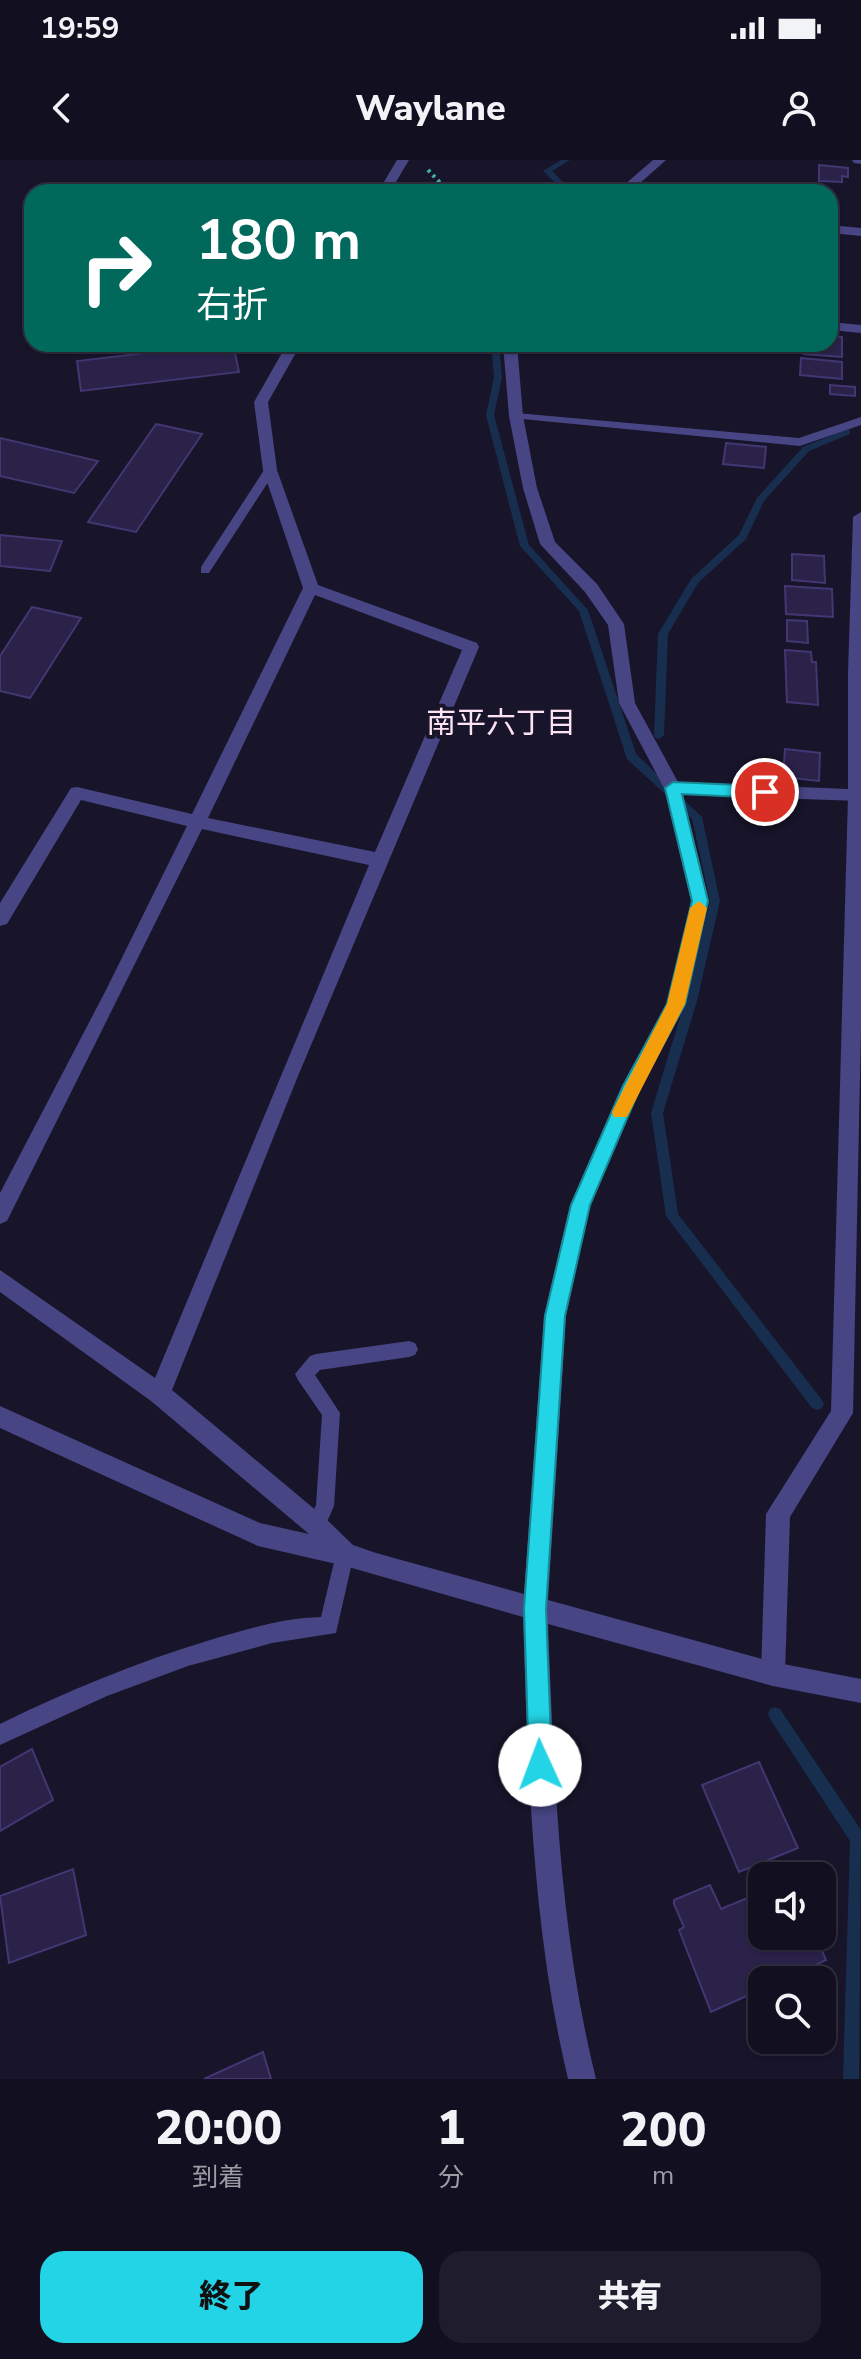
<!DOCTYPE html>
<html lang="ja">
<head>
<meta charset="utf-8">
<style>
	body { margin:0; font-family:"Nunito Sans","Noto Sans JP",sans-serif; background:#1f1d2d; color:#f1f3f6; height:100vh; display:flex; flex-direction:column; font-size:30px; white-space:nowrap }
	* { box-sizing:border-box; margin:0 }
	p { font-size:26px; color:#9c9ca5 }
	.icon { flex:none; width:44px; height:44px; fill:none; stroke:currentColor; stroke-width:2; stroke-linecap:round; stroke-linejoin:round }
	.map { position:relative; height:1919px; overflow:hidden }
	.sheet { display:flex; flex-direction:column; background:#120f20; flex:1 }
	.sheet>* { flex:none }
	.banner { position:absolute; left:24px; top:24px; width:814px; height:168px; border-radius:24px; box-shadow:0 2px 6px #0004,0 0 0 2px #312f3e; background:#00695c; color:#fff; overflow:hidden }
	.buttons { position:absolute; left:748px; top:1702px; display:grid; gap:16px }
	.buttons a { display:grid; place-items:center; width:88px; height:88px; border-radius:16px; background:#120f20; box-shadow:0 2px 6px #0004,0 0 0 2px #312f3e; font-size:40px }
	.pin { position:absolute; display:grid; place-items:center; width:68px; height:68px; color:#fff; margin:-34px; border:4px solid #fff; border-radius:50%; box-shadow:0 2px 8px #0007 }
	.me { position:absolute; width:88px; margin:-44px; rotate:358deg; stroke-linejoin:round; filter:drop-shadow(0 0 6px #0008) }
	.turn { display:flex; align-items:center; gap:28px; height:168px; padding:0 40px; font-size:36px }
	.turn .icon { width:104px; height:104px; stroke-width:2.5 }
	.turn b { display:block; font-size:56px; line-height:68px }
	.eta { display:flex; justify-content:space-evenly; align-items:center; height:136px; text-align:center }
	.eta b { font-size:48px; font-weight:800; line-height:56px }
	.primary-button { display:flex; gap:16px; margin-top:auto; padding:16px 40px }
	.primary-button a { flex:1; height:92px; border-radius:24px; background:#22d4e6; color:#111; font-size:32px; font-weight:800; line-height:92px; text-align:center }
	.primary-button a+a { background:#1f1d2d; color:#f1f3f6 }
	.status { display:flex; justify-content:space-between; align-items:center; height:56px; padding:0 40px; background:#120f20; direction:ltr }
	.status svg { height:22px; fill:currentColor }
	header { display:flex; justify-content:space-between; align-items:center; height:104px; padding:0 40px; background:#120f20; font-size:36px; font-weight:800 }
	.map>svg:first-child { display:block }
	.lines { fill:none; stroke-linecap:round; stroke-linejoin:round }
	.stream { fill:#182e4f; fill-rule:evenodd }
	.building { fill:#2a2249; stroke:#423772; stroke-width:2 }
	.path { stroke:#3fb1a9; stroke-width:4; stroke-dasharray:3 4; stroke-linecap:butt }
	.service { fill:#474583; fill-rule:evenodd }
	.pedestrian { fill:#474583; fill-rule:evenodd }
	.minor { fill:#474583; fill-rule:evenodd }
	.route { fill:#22d4e6; stroke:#168a96; stroke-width:2 }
	.slow { fill:#f59e0b }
	.labels { text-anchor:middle; stroke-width:8; stroke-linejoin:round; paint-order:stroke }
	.neighbourhood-label { font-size:30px; fill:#fce2f3; stroke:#18142a }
</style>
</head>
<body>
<div class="status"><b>19:59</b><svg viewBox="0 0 49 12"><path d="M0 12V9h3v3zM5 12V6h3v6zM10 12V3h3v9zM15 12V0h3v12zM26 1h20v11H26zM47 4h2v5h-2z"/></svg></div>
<header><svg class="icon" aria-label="back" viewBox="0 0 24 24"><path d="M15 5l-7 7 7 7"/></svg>Waylane<svg class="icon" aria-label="person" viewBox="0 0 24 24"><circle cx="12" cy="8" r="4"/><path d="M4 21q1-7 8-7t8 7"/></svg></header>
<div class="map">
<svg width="861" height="1919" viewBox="0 0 861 1919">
	<rect width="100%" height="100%" fill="#18142a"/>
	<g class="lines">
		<path class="stream" d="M561 0H570L552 11 573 32H565L543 11Z
			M491 184H499L502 217 494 255 529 385 588 450 636 594 702 657 720 741 697 841 663 953 678 1054 822 1240 824 1244 822 1248 817 1250 812 1248 666 1056 651 953 685 841 710 741 692 659 627 599 579 451 520 386 486 255 494 217Z
			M847 269 850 270V274L809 291 764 341 746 379 698 423 668 474 664 575 659 579 655 578 654 575 658 474 691 419 739 375 757 338 803 287Z
			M775 1547 780 1549 861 1670 859 1919H843L850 1681 770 1559 768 1554 770 1549Z"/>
	</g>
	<path class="building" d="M819 5 848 8V17L842 16V22L819 21Z
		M830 176 842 177V197L804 194 805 184H830Z
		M222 184H233L239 212 81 231 77 201Z
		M801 198 842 202V219L800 215Z
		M830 225 855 227V236L830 234Z
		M156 264 202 274 136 372 88 362Z
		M0 278 98 301 74 333 0 316Z
		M726 283 766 287 764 308 723 304Z
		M0 375 62 381 50 411 0 406Z
		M792 394 824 396 825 423 792 420Z
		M785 426 832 429 833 457 786 454Z
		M32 447 81 458 30 538 0 531V496Z
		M787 460 807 461 808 483 787 481Z
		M785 490 811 492 812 502H816L818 545 787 542Z
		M785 589 820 593 819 621 783 617Z
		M32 1589 53 1640 0 1671V1607Z
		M759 1602 798 1688 739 1712 702 1625Z
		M73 1709 86 1775 9 1803 0 1736Z
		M710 1725 721 1749 762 1732V1776H816L826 1800 782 1820H762V1829L711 1852 679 1770 684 1767 674 1744V1740Z
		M263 1892 271 1919H204Z"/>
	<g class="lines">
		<path class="path" d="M428 10 449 32"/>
		<path class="service" d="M516 253 799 278 861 257V265L800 286 512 258 510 256Z
			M270 306 276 310 209 413H201V407L266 307Z
			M409 1181 415 1183 418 1189 415 1195 409 1197 320 1210 315 1215 340 1253 334 1346 323 1371 316 1374 309 1371 307 1365 316 1345 322 1255 298 1220 295 1214 310 1196 316 1194Z
			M345 1385 352 1387 354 1394 336 1473 272 1483 188 1506 107 1536 0 1585V1564C67 1531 135 1503 207 1481 244 1470 282 1458 321 1457L336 1394 338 1387Z"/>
		<path class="pedestrian" d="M857 630 861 631V868L853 1253 790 1357 785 1514 782 1523 773 1526 764 1523 761 1514 766 1354 831 1251 848 636Z"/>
		<path class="minor" d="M397 0H409L390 32H378Z
			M653 0H666L630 32H616Z
			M852 0H861V4L854 3Z
			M830 65 861 68V76L830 73Z
			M830 162 861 165V173L830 170Z
			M287 184H301L268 242 277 310 318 425 477 483 479 487 298 916 172 1230 324 1357 353 1385 376 1393 524 1434 544 1156 570 1045 622 926 667 843 691 741 664 628 619 543 608 465 585 432 540 384 523 328 509 256 503 184H517L523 256 537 328 555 382 597 424 624 464 635 543 678 622 848 629V512L853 357 861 352V641L683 635 709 741 686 844 641 928 590 1045 566 1156 548 1440 773 1502 861 1519V1543L773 1526 548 1464C554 1616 559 1770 596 1919H568C532 1768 528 1612 523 1457L345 1406 258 1386 0 1268V1246L260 1363 309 1374 151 1241 0 1132V1110L155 1218 369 705 202 669 7 1061 0 1064V1033L106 830 187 666 81 640 7 764 0 766V743L71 628 77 627 192 654 303 428 263 310 254 242ZM315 435 462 490 375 692 208 658Z"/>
	</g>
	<path class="route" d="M673 622 765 626 773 632 765 638 682 634 708 741 685 844 640 928 590 1045 565 1156 546 1449 552 1605 549 1613 540 1616 532 1613 529 1605 524 1449 545 1156 571 1045 623 926 667 844 692 741 665 628Z"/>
	<path class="slow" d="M699 741 707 748 685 844 627 957H614L612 952 667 844 690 748Z"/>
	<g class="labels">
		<g class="neighbourhood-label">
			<text x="501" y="573">南平六丁目</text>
		</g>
	</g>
</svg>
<div class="buttons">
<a><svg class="icon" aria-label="sound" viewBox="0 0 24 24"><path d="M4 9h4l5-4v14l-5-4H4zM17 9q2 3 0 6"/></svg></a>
<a><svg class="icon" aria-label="search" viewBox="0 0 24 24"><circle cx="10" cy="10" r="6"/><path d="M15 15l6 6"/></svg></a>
</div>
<div class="pin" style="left:765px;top:632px;background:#d93025"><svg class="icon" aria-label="arrive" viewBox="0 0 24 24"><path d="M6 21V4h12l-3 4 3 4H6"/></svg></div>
<svg class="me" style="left:540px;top:1605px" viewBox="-20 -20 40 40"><circle r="19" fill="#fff"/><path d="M0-13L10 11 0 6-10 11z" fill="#22d4e6"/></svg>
<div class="banner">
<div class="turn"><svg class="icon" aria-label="right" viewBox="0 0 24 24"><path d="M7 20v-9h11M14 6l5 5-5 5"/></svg><div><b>180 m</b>右折</div></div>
</div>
</div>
<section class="sheet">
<div class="eta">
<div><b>20:00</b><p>到着</p></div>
<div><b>1</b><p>分</p></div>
<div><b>200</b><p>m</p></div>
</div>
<div class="primary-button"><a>終了</a><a>共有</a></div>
</section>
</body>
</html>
